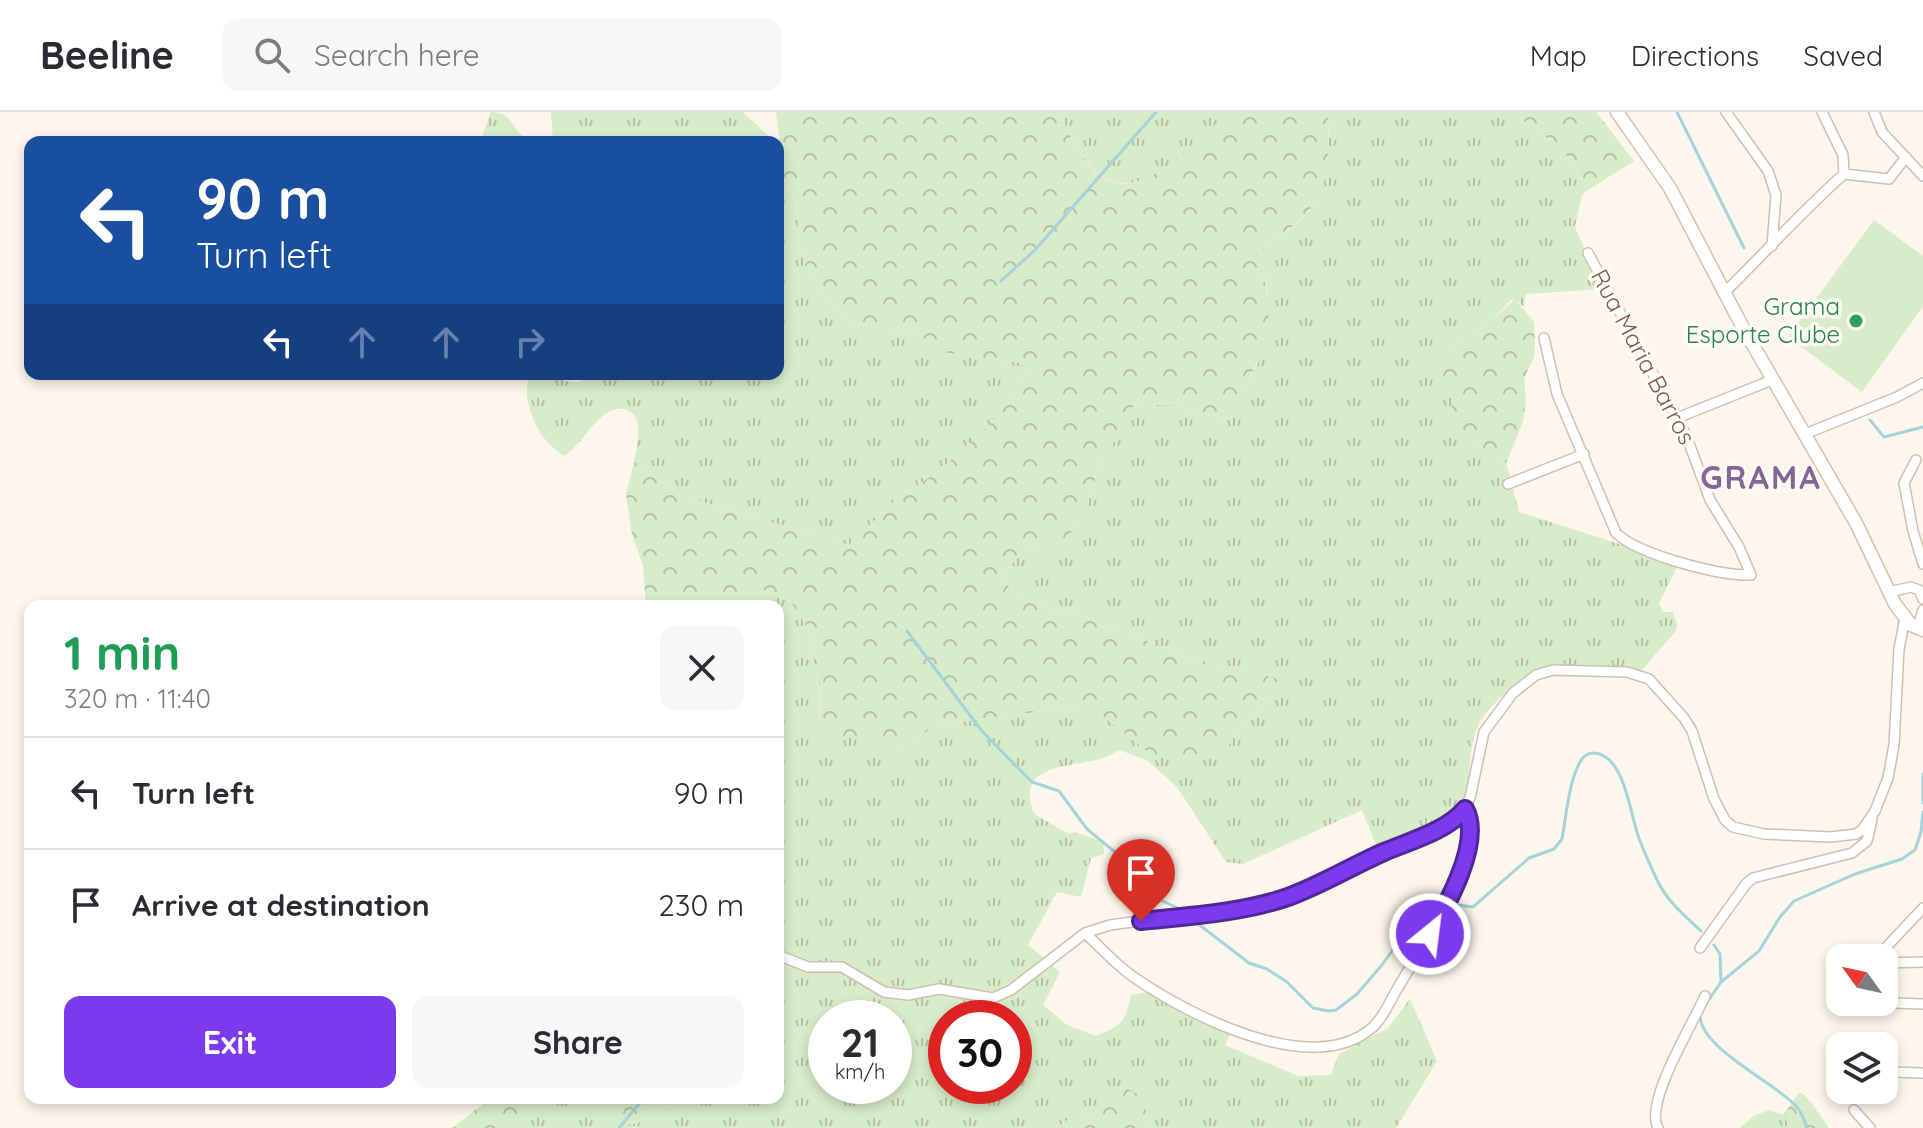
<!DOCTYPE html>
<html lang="en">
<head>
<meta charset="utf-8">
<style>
	body { margin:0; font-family:Quicksand,sans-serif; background:#f7f7f7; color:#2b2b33; height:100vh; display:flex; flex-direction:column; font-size:30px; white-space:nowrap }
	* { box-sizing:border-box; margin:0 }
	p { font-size:26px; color:#7c7c81 }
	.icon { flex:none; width:44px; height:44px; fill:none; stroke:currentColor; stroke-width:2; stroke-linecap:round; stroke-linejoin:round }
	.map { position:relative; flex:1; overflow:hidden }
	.side { position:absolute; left:24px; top:488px; width:760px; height:504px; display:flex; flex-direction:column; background:#fff; border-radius:16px; box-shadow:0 4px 12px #0003 }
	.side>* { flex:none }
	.guide { position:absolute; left:24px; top:24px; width:760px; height:244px; border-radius:16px; box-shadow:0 4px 12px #0003; background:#1a4fa0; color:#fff; overflow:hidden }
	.needle { width:52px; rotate:303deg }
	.buttons { position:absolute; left:1826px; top:832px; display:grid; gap:16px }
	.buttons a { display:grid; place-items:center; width:72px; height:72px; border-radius:16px; background:#fff; box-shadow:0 4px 12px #0003; font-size:40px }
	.speed { position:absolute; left:808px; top:888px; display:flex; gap:16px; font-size:40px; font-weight:700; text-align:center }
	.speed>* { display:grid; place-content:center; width:104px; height:104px; border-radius:50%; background:#fff; box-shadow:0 4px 12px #0003; line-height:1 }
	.speed small { font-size:20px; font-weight:400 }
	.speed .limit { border:12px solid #d22; background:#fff; color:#111 }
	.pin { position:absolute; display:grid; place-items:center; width:68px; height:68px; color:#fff; margin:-82px -34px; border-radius:50% 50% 50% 0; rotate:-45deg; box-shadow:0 0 8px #0007 }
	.pin .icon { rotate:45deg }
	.me { position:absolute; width:88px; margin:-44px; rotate:29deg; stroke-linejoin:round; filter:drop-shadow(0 0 6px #0008) }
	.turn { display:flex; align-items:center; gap:28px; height:168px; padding:0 40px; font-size:36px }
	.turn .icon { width:104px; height:104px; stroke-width:2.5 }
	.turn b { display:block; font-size:56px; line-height:68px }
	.lanes { display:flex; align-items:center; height:76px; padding:0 40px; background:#0003; justify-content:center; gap:40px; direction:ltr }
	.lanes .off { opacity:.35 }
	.round { display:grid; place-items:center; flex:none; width:84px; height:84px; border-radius:16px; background:#f7f7f7 }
	.summary { display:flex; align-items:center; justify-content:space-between; height:136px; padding:0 40px }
	h1 { font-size:48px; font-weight:800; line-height:60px; color:#1e9e55 }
	.primary-button { display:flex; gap:16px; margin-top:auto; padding:16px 40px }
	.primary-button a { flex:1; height:92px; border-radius:16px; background:#7c3aed; color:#fff; font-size:32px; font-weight:800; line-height:92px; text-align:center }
	.primary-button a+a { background:#f7f7f7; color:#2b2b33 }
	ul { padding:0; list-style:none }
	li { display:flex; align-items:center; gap:24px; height:112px; padding:0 40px; border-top:2px solid #e1e1e2 }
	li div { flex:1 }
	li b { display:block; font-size:30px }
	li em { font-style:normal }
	header { display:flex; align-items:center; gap:48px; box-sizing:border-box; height:112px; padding:0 40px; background:#fff; border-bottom:2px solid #e1e1e2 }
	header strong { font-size:38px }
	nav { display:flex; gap:44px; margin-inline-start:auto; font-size:28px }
	.search { width:560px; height:72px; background:#f7f7f7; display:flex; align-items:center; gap:20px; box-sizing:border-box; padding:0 28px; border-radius:16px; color:#7c7c81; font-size:30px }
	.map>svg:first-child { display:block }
	.grass { fill:url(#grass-tufts); fill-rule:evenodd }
	.forest { fill:url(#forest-crowns) }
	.park { fill:#d8ecc9 }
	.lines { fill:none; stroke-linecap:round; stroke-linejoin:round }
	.stream { stroke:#a5d3da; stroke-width:3 }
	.street-casing { stroke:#d1beb0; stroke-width:12 }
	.secondary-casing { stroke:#d6c0b0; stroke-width:15 }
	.street { stroke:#fff; stroke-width:9 }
	.secondary { stroke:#fff; stroke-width:12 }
	.route-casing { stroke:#51269a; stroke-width:20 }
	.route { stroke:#7c3aed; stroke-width:14 }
	.leisure-dot { fill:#2e9e5b; stroke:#fffaf3; stroke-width:3 }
	.labels { text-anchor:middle; stroke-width:7; stroke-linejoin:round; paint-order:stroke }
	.leisure-label { font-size:24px; fill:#27864d; stroke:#fffaf3; text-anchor:end }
	.street-label { font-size:24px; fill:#7a5c4d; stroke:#fffaf3 }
	.district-label { font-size:32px; font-weight:bold; letter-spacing:2px; fill:#846695; stroke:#fffaf3 }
</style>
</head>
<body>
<header>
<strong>Beeline</strong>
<div class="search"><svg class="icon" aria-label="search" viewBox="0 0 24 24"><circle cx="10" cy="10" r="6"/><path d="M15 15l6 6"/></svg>Search here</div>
<nav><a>Map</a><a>Directions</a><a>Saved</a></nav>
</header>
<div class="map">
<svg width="1923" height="1016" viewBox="0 0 1923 1016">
	<defs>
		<pattern id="grass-tufts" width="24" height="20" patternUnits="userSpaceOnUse" patternTransform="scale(2)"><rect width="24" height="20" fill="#d8ecc9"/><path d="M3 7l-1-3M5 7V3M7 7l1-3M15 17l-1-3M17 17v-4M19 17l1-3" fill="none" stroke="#b4c2a5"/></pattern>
		<pattern id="forest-crowns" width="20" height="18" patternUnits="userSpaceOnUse" patternTransform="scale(2)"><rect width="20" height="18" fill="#d8ecc9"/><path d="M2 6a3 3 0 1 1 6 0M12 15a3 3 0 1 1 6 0" fill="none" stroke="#b4c2a5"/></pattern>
	</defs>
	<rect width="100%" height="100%" fill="#fdf6ec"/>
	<path class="grass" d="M491 0C516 0 511 24 534 30H480Z
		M551 0H743L775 30H553Z
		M1060 0H1229C1162 65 1107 121 1060 0Z
		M1328 0H1516C1531 18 1545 22 1560 36 1573 48 1578 65 1588 78L1582 83 1575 115 1602 177 1526 182 1524 195 1515 187 1511 188 1492 208 1449 238 1436 264 1452 280 1471 327 1506 351 1519 400 1679 451 1659 491 1663 500H1673L1677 512 1676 519 1640 560 1537 558C1521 566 1484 598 1478 614 1467 639 1469 681 1468 708L1379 740 1362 698 1243 752 1226 750 1177 675 1148 649 1120 638C1115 640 1109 644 1103 646 1075 656 1013 649 1034 702L1069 722 1075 720 1103 730 1104 742 1091 746 1081 785 1057 780 1028 833 1060 860 1043 893 1067 913 1096 924C1123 912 1124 912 1131 883L1148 880 1231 921 1225 933 1298 964 1331 963 1339 942 1388 916 1410 887 1437 949 1396 1016H1147L1145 986 1106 988 1090 1007 1065 1009 1058 1016H510L524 986H590L614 1007 641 1010 654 998 666 996 670 986H778V494H753L752 485 757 479 765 478 791 490 810 519 814 549 821 573 819 608 900 637 936 613 1089 593 1152 643 1224 638 1252 603 1276 582 1283 568 1187 545 1090 506 1033 492 1009 475 1002 463 1025 437 1043 439 1061 431 1077 413 1093 379 1100 342 1123 322 1133 291 1176 294 1231 308 1235 291 1258 251 1268 181 1260 147 1265 131C1327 103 1330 62 1328 0ZM826 906H894V974H826ZM946 906H1014V974H946Z
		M778 33 785 71 796 88 800 138 821 181 847 209 919 223 942 240 1021 251 1027 259 1012 284 988 314 938 360 899 385 849 433 685 385 634 350C636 336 646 304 627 298 599 289 583 336 563 344 557 338 549 333 544 326 534 313 523 285 528 270L524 262C530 262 539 261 545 262 558 265 571 275 586 267L587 262H778Z
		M1769 998 1783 1003 1791 1016H1740L1754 1004Z"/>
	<path class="forest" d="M776 0H1060C1108 124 1161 62 1229 0H1328C1330 64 1328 100 1265 131 1260 150 1263 161 1267 179 1270 193 1269 215 1265 229 1258 258 1237 280 1231 308L1176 294 1134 291 1123 322 1100 342 1093 379 1077 413 1062 431 1043 439 1025 437 1002 463 1009 475 1033 492 1090 506 1187 545 1284 568 1276 582 1252 603 1224 638 1212 647 1152 643 1089 593 936 613 900 637 819 619 821 573 814 549 810 519 791 490 765 478 757 479 752 485 753 494H646L643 453 632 423 626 383 634 350 685 385 849 433 899 385 938 360 988 314 1012 284 1027 259 1021 251 942 240 919 223 847 209 821 181 800 138 796 88 785 71Z
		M1516 0H1596L1634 49 1588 78C1578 65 1573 48 1560 36 1545 22 1530 18 1516 0Z
		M1515 187 1534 210 1535 232 1534 245 1524 266 1526 288 1523 310 1506 351C1479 332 1446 317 1452 280L1436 264 1437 254 1449 238 1492 208Z
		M1126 976 1145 986 1147 1016H1058L1065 1009 1090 1007 1106 988Z
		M1800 980 1811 990 1829 1016H1791L1783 1003Z
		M499 986H524L510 1016H452L487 989Z
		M590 986H670L663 1000 654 998 641 1010 631 1013 614 1007Z"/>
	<path class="park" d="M1874 108 1923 144V194L1862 280 1788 225Z"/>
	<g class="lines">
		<path class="stream" d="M1677 0 1744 136
			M1001 169 1035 138 1156 0
			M1870 308 1884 325 1923 315
			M907 519 981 618 1020 658 1032 670 1059 679 1087 717 1127 750 1152 784 1182 798
			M1923 662V691
			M1457 793 1473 795 1529 746 1554 737 1562 727C1566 705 1569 669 1580 650 1583 644 1587 641 1594 641 1626 643 1630 706 1640 729 1645 742 1651 755 1657 768 1667 789 1684 803 1701 819
			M1193 808 1249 851 1267 857 1287 870 1313 896 1328 899 1336 898 1357 882 1382 853 1428 788 1439 789
			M1714 833 1720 842 1721 870
			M1706 892 1721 870 1759 839 1780 805 1794 789 1855 762 1902 747 1915 738 1921 720 1923 700
			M1700 902C1698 935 1774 970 1796 994 1802 1000 1804 1008 1807 1016
			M619 1016 644 986"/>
		<defs>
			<path id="street" d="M1726 0 1768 59 1776 83 1772 134
				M1822 0 1843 43 1844 62
				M1874 0 1882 20 1923 64
				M1724 181C1765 141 1802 99 1844 62L1889 67 1906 45
				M1544 226 1557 282 1616 421C1639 443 1720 464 1751 463L1739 435 1710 388 1686 323 1588 141
				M1677 306 1772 268
				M1805 322 1897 285 1923 271
				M1916 348 1904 371 1913 419 1923 452
				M1508 372 1584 342
				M1889 480 1911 475 1919 478 1923 487
				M1917 517 1923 498
				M1085 821C1101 836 1117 854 1135 866 1189 903 1313 968 1373 915 1383 906 1389 891 1396 879 1412 851 1431 824 1446 795 1458 771 1479 722 1465 697
				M1700 836 1746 772 1753 766 1852 741 1867 729 1872 708
				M778 843 808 855H842L884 880 908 883 939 877 993 886 1011 878 1085 821 1110 813 1235 796 1292 784 1426 722 1459 704 1470 686 1484 620 1513 581 1536 563 1553 558 1627 560 1649 567 1684 606 1692 619 1714 687 1725 708 1733 715 1764 722 1831 725 1856 722 1862 718 1875 699 1888 666 1894 633 1899 537 1905 506
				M1876 846 1923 796
				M1884 851 1923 850
				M1866 890 1923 892
				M1894 960 1923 961
				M1854 998 1870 1016
				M1658 1016C1644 990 1693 912 1705 884"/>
			<path id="secondary" d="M1617 0 1670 76 1742 214 1856 411 1895 492 1911 513 1923 518"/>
		</defs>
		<use href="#street" class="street-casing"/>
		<use href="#secondary" class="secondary-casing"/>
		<use href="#street" class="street"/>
		<use href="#secondary" class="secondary"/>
	</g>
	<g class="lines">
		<defs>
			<path id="route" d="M1141 809C1189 804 1242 801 1288 785 1321 773 1352 754 1384 740 1410 729 1447 719 1465 697 1483 729 1447 793 1430 822"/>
		</defs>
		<use href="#route" class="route-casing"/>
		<use href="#route" class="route"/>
	</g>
	<circle class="leisure-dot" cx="1856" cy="209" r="8"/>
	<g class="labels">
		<g class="leisure-label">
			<text x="1840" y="203">Grama<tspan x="1840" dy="28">Esporte Clube</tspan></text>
		</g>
		<g class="street-label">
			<text transform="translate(1643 245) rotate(62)" y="8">Rua Maria Barros</text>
		</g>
		<g class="district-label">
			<text x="1761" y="377">GRAMA</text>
		</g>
	</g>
</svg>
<div class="buttons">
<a><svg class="needle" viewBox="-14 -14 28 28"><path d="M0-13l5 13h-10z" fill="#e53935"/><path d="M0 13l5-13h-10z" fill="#7c7c81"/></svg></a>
<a><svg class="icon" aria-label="layers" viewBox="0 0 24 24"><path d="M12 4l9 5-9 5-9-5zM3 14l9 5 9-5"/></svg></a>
</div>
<div class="speed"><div>21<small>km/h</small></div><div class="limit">30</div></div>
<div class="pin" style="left:1141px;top:809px;background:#d93025"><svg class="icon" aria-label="arrive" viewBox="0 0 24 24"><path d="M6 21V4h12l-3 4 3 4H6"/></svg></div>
<svg class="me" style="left:1430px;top:822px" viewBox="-20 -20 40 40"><circle r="17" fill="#7c3aed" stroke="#fff" stroke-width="3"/><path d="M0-11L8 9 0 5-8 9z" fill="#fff"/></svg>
<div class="guide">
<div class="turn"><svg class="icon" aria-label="left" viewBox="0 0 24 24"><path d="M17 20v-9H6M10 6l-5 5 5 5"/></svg><div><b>90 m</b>Turn left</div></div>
<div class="lanes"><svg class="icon" aria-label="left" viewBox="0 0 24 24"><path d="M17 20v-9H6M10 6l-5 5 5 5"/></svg><svg class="icon off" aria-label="ahead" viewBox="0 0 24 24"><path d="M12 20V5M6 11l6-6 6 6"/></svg><svg class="icon off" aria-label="ahead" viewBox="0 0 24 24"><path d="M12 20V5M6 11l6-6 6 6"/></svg><svg class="icon off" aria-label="right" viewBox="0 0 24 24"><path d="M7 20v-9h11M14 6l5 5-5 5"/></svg></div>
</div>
<section class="side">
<div class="summary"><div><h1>1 min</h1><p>320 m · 11:40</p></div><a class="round"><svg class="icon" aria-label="close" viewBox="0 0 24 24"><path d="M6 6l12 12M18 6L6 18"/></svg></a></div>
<ul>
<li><svg class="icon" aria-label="left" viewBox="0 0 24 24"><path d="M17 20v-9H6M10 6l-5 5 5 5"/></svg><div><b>Turn left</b></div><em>90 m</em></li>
<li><svg class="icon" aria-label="arrive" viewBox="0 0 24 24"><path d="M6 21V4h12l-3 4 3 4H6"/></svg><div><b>Arrive at destination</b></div><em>230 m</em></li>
</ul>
<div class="primary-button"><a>Exit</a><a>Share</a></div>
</section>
</div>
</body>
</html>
